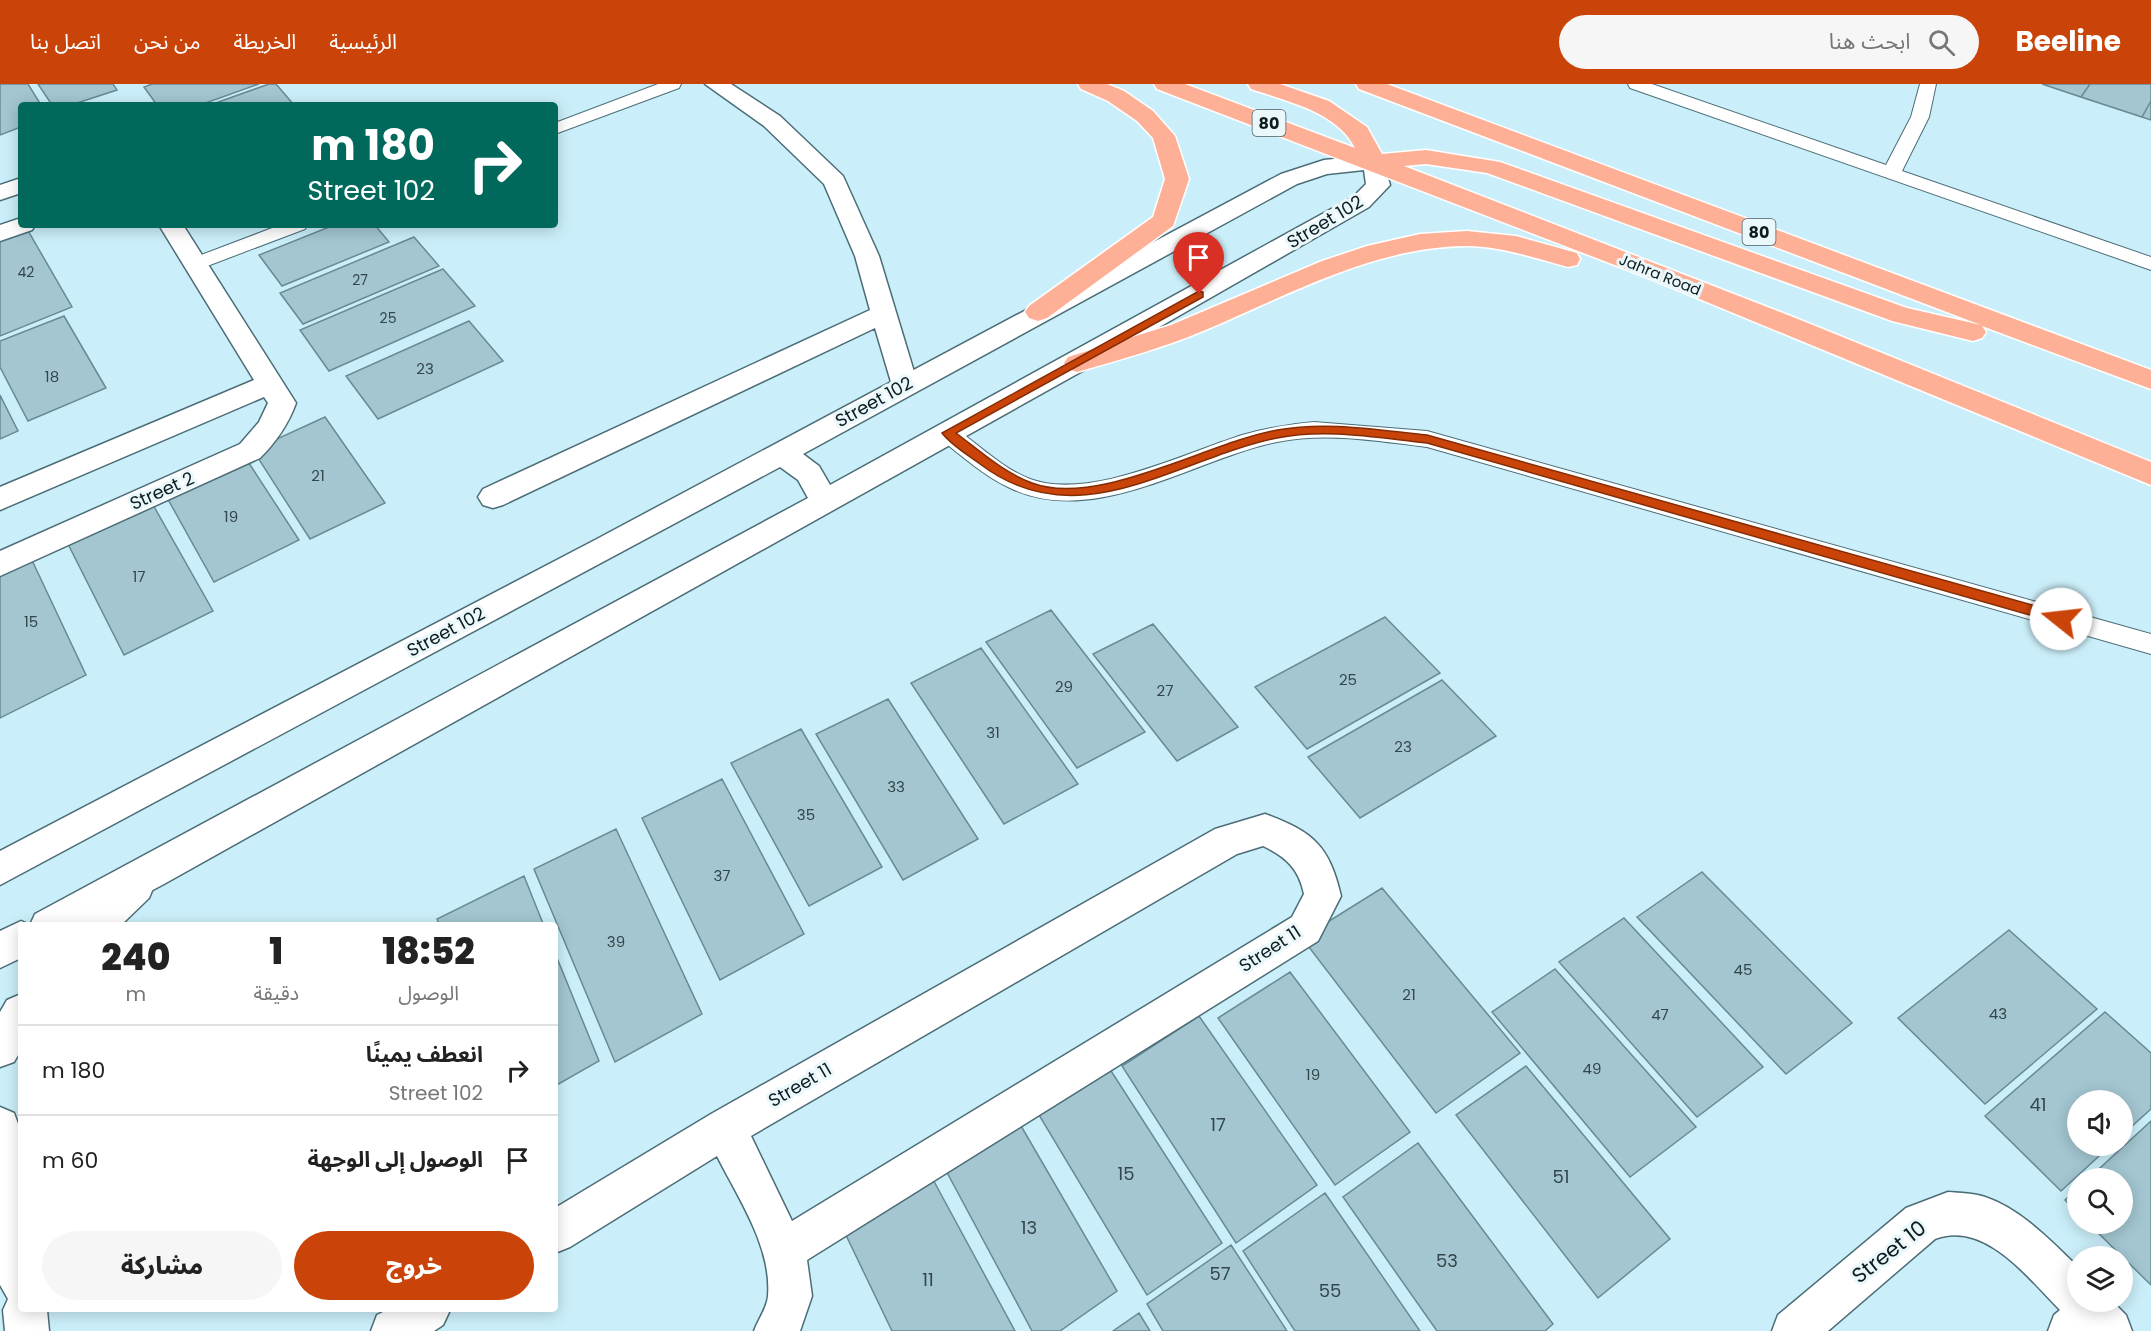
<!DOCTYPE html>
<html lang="ar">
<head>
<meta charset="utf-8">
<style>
	body { margin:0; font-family:Poppins,"Noto Sans Arabic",sans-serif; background:#f6f6f6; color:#222; direction:rtl; height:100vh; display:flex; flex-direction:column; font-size:22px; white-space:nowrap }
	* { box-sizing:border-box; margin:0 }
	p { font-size:20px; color:#767676 }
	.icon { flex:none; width:33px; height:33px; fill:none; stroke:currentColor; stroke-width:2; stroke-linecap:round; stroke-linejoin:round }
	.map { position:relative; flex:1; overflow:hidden; direction:ltr }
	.side { position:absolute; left:18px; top:838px; width:540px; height:390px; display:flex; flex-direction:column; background:#fff; border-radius:6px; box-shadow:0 3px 15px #0003; direction:rtl }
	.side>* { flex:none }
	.hud { position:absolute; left:18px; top:18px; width:540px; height:126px; border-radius:6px; box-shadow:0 3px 15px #0003; direction:rtl; background:#00695c; color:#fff; overflow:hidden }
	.tools { position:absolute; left:2067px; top:1006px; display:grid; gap:12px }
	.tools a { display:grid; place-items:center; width:66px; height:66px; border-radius:50%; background:#fff; box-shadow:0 3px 15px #0003; font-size:30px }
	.pin { position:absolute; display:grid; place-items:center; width:51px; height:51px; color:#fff; margin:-62px -26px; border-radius:50% 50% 50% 0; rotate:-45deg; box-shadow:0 0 6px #0007 }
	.pin .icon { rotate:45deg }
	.me { position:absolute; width:66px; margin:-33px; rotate:286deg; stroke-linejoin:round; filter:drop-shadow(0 0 4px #0008) }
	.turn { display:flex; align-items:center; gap:21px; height:126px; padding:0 24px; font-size:27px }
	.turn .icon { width:78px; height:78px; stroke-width:2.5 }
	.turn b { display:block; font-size:42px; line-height:51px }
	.eta { display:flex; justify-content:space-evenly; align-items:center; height:102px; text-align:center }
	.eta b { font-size:36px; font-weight:800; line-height:42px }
	.primary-button { display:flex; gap:12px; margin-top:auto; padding:12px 24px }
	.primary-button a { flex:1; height:69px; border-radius:36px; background:#ca4409; color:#fff; font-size:24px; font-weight:800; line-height:69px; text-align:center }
	.primary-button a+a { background:#f6f6f6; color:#222 }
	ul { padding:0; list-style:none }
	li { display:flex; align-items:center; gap:18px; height:90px; padding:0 24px; border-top:2px solid #e0e0e0 }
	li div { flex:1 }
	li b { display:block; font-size:22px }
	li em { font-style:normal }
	header { display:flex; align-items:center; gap:36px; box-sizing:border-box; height:84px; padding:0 30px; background:#ca4409; color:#fff }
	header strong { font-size:28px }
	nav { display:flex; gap:33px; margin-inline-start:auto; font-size:21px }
	.search { width:420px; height:54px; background:#f6f6f6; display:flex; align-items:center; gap:15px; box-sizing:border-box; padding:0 21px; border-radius:33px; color:#767676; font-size:22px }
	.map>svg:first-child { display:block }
	.building { fill:#a3c6d1; stroke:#688a94; stroke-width:1.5 }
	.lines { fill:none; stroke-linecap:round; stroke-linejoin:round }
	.lane-casing { stroke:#4c6d77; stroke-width:2 }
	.street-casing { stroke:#4c6d77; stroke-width:3 }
	.secondary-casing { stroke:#4c6d77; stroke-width:3 }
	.highway-casing { stroke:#fff; stroke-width:3 }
	.lane { fill:#fff; fill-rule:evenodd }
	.street { fill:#fff; fill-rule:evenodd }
	.secondary { fill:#fff; fill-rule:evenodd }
	.highway { fill:#feb097; fill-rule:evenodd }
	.route { fill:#ca4409; stroke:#832c06; stroke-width:1.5 }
	.labels { text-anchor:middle; stroke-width:6; stroke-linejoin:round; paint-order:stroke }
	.far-number-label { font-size:14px; fill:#33464c }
	.far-street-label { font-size:15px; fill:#0e1c20; stroke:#eaf8fc }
	.number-label { font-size:15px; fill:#33464c }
	.shield { fill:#eaf8fc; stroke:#505e62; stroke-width:1.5 }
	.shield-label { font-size:16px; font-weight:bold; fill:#0e1c20 }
	.street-label { font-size:18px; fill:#0e1c20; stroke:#eaf8fc }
	.near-number-label { font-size:18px; fill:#33464c }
	.near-street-label { font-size:21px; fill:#0e1c20; stroke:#eaf8fc }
</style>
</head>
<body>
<header>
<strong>Beeline</strong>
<div class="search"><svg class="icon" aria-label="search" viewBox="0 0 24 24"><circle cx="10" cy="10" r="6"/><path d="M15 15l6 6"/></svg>ابحث هنا</div>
<nav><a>الرئيسية</a><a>الخريطة</a><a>من نحن</a><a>اتصل بنا</a></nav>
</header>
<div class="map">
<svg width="2151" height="1247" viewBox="0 0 2151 1247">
	<rect width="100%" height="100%" fill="#cbeffa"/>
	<path class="building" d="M0 0H28L41 21H21V43L0 51Z
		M38 0H113L117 6 71 21H52Z
		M152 0H259L200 21H157L144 3Z
		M269 0H276L294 21H210Z
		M2042 0H2090L2081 13Z
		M2090 0H2151V17L2142 33 2081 13Z
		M2151 17V36L2142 33Z
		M334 141H375L389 158 282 202 259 171Z
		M26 143 72 223 0 252V153Z
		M414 153 439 182 303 240 280 209Z
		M443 185 475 222 329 287 300 246Z
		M64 232 106 304 28 337 0 283V257Z
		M469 237 503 277 378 335 346 292Z
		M0 311 18 347 0 355Z
		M325 333 385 419 310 455 253 366Z
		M245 373 299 456 214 498 165 410Z
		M152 419 213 527 124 571 67 458Z
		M30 472 86 591 0 634V486Z
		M1051 526 1145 648 1077 684 986 558Z
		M1385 533 1440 589 1307 665 1255 603Z
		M1153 540 1238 643 1177 677 1093 570Z
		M981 564 1078 700 1004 740 911 599Z
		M1442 596 1496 652 1360 734 1308 673Z
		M888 615 978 755 903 796 816 650Z
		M801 645 882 783 809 822 731 679Z
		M722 695 804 850 720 896 642 734Z
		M616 745 702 930 615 978 534 785Z
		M1702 788 1852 939 1786 990 1637 833Z
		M524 792 544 842H440L437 835Z
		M1382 804 1520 969 1436 1029 1302 854Z
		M1624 834 1763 983 1697 1033 1559 878Z
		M2009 846 2097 925 1985 1020 1898 934Z
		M555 869 599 977 555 1002Z
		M1555 885 1696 1043 1630 1093 1492 928Z
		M1290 888 1410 1048 1335 1101 1218 934Z
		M2105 928 2151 969V1025L2122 1051V1017H2078V1062H2110L2061 1107 1985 1032Z
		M1199 932 1317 1101 1236 1159 1122 982Z
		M1104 976 1222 1159 1147 1211 1033 1021Z
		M1526 982 1670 1155 1598 1214 1456 1031Z
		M1017 1035 1117 1207 1060 1247H1032L943 1081Z
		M2151 1037V1201L2089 1140H2122V1095H2088Z
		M1418 1059 1553 1240 1545 1247H1437L1343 1113Z
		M930 1090 1015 1247H892L843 1145Z
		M2078 1104V1129L2065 1116Z
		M1325 1109 1420 1247H1295L1243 1167Z
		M1231 1161 1287 1247H1163L1147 1220Z
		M1139 1229 1150 1247H1113Z"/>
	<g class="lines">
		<defs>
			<path id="lane" d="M658 0H681L679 4 555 50V39Z
				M1628 0H1652L1886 81 1911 33 1920 0H1936L1929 33 1902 87 2151 173V186L1630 4Z
				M280 141H307L305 145 202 184H188L185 180 188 176Z
				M1314 338 1427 347 2151 550V570L1427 363C1378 357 1327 348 1277 358 1194 375 1095 445 1010 404 984 392 962 372 939 354L936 349 939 344 947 341 955 344C979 361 1002 384 1030 395 1089 417 1185 369 1242 351 1266 344 1290 340 1314 338Z"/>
			<path id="street" d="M705 0H731L780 32 843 92 879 172 918 301 914 308 904 310 894 308 875 244 503 421 493 424 483 421 478 413 483 405 870 226 855 172 824 100 764 42Z
				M21 94V109L0 116V101Z
				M21 134V141H35L32 146 0 157V141Z
				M159 141H183L296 319C288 341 276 358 260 374L0 492V467L240 360 259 338 268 319 264 313 0 426V403L254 296Z
				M1265 730C1314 748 1329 762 1341 812L1318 857 807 1176 812 1212 800 1247H754C758 1236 767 1224 768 1212 772 1163 738 1114 717 1072L570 1163 555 1169V1124L711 1030 1215 745ZM1263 762C1286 773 1299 785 1304 810L1292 833 792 1137 751 1052 1237 770Z
				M136 785 149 790 154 802 149 814 120 842H76C85 819 114 794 136 785Z
				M21 910V966L14 978 0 983V928L7 916Z
				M0 1023 14 1029 21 1048V1226H47L49 1247H5L3 1226 8 1215 0 1201Z
				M1948 1108C1960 1109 1974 1109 1985 1113 2021 1125 2051 1157 2078 1183V1218H2113L2126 1231 2132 1247H2048L2054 1231 2060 1226C2028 1194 1985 1136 1935 1155L1828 1247H1772L1778 1231 1906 1124Z
				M387 1226H450L443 1241 434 1247H371L377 1231Z"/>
			<path id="secondary" d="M1374 71 1382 73 1390 101 1369 123 1086 285 164 800 85 842H21V874L0 884V847L21 837 30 841 35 830 808 414 798 396 780 383 0 801V767L595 456 1281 90 1324 76ZM1364 86 1366 100 1353 113 830 401 819 382 803 370 1297 100 1327 90Z"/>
			<path id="highway" d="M1078 0H1107L1124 7 1153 27 1175 52 1189 95 1173 142 1047 234 1038 237 1029 234 1025 228 1029 222 1153 133 1165 95 1153 54 1137 37 1108 17 1081 5Z
				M1154 0H1185L1355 64C1338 28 1286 17 1251 5L1248 0H1280L1329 17 1367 43 1382 70 1426 66 1500 78 1907 224 1981 241 1359 5 1356 0H1387L2151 286V305L1982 242 1986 248 1982 254 1973 257 1892 237 1487 89 1426 80 1404 82 1793 233 2151 378V401L1651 195 1157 5Z
				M1467 147 1516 152 1577 169 1580 175 1577 181 1568 183C1534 174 1501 162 1466 162 1372 163 1287 212 1203 247 1162 264 1119 276 1077 288L1068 285 1064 279 1068 273 1171 241 1322 177 1367 162 1420 150Z"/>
		</defs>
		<use href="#lane" class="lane-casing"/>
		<use href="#street" class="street-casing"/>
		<use href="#secondary" class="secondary-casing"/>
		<use href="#highway" class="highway-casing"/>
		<use href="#lane" class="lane"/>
		<use href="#street" class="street"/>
		<use href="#secondary" class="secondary"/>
		<use href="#highway" class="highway"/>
	</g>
	<path class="route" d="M1199 207 1203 208V213L956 349C980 367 1004 389 1032 399 1098 424 1209 358 1277 346 1327 337 1377 346 1427 351L2061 529 2067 535 2061 540 1427 359C1378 354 1326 344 1277 354 1175 375 1079 455 980 380 968 371 951 361 942 349Z"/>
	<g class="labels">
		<g class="far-number-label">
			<text x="26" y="193">42</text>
			<text x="360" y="201">27</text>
			<text x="388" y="239">25</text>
		</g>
		<g class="far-street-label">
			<text transform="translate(1660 191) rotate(22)" y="5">Jahra Road</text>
		</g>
		<g class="number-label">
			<text x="425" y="290">23</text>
			<text x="52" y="298">18</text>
			<text x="318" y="397">21</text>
			<text x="231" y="438">19</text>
			<text x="139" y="498">17</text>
			<text x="31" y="543">15</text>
			<text x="1348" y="601">25</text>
			<text x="1064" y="608">29</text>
			<text x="1165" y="612">27</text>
			<text x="993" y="654">31</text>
			<text x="1403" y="668">23</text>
			<text x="896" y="708">33</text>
			<text x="806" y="736">35</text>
			<text x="722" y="797">37</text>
			<text x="616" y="863">39</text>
			<text x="1743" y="891">45</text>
			<text x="1409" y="916">21</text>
			<text x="1998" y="935">43</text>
			<text x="1660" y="936">47</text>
			<text x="1592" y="990">49</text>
			<text x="1313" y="996">19</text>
		</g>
		<g class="shield">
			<rect x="1252.5" y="26" width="33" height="26" rx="4.5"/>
			<rect x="1742.5" y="135" width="33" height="26" rx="4.5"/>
		</g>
		<g class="shield-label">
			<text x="1269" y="45">80</text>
			<text x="1759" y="154">80</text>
		</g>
		<g class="street-label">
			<text transform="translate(1325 138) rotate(-31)" y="6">Street 102</text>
			<text transform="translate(874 318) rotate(-29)" y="6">Street 102</text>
			<text transform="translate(162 407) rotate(-24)" y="6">Street 2</text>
			<text transform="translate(446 548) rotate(-28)" y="6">Street 102</text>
			<text transform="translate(1270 865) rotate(-33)" y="6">Street 11</text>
			<text transform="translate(800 1001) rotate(-30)" y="6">Street 11</text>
		</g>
		<g class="near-number-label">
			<text x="2038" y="1027">41</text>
			<text x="1218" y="1047">17</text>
			<text x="1126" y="1096">15</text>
			<text x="1561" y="1099">51</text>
			<text x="1029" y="1150">13</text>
			<text x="1447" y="1183">53</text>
			<text x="1220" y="1196">57</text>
			<text x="928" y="1202">11</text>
			<text x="1330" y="1213">55</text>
		</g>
		<g class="near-street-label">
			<text transform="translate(1889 1168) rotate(-38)" y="7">Street 10</text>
		</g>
	</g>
</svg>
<div class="tools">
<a><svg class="icon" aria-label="sound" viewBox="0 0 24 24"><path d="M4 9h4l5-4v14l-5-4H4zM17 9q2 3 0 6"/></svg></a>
<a><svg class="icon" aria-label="search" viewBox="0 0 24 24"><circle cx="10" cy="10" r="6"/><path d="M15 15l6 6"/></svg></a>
<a><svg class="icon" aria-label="layers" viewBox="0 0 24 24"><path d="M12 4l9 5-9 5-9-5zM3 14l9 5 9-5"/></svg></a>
</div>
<div class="pin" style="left:1199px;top:210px;background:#d93025"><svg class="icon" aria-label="arrive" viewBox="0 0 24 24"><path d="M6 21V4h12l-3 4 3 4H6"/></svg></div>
<svg class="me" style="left:2061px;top:535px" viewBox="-20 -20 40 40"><circle r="19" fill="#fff"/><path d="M0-13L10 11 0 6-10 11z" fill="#ca4409"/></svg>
<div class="hud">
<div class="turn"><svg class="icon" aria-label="right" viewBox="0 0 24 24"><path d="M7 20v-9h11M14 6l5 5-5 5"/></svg><div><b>180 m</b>Street 102</div></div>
</div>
<section class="side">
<div class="eta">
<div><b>18:52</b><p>الوصول</p></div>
<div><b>1</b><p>دقيقة</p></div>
<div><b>240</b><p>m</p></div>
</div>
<ul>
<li><svg class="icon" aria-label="right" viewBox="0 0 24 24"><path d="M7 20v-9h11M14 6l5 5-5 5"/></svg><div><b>انعطف يمينًا</b><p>Street 102</p></div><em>180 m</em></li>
<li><svg class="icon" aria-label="arrive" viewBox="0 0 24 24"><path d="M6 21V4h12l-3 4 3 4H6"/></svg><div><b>الوصول إلى الوجهة</b></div><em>60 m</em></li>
</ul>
<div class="primary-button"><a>خروج</a><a>مشاركة</a></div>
</section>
</div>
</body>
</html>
